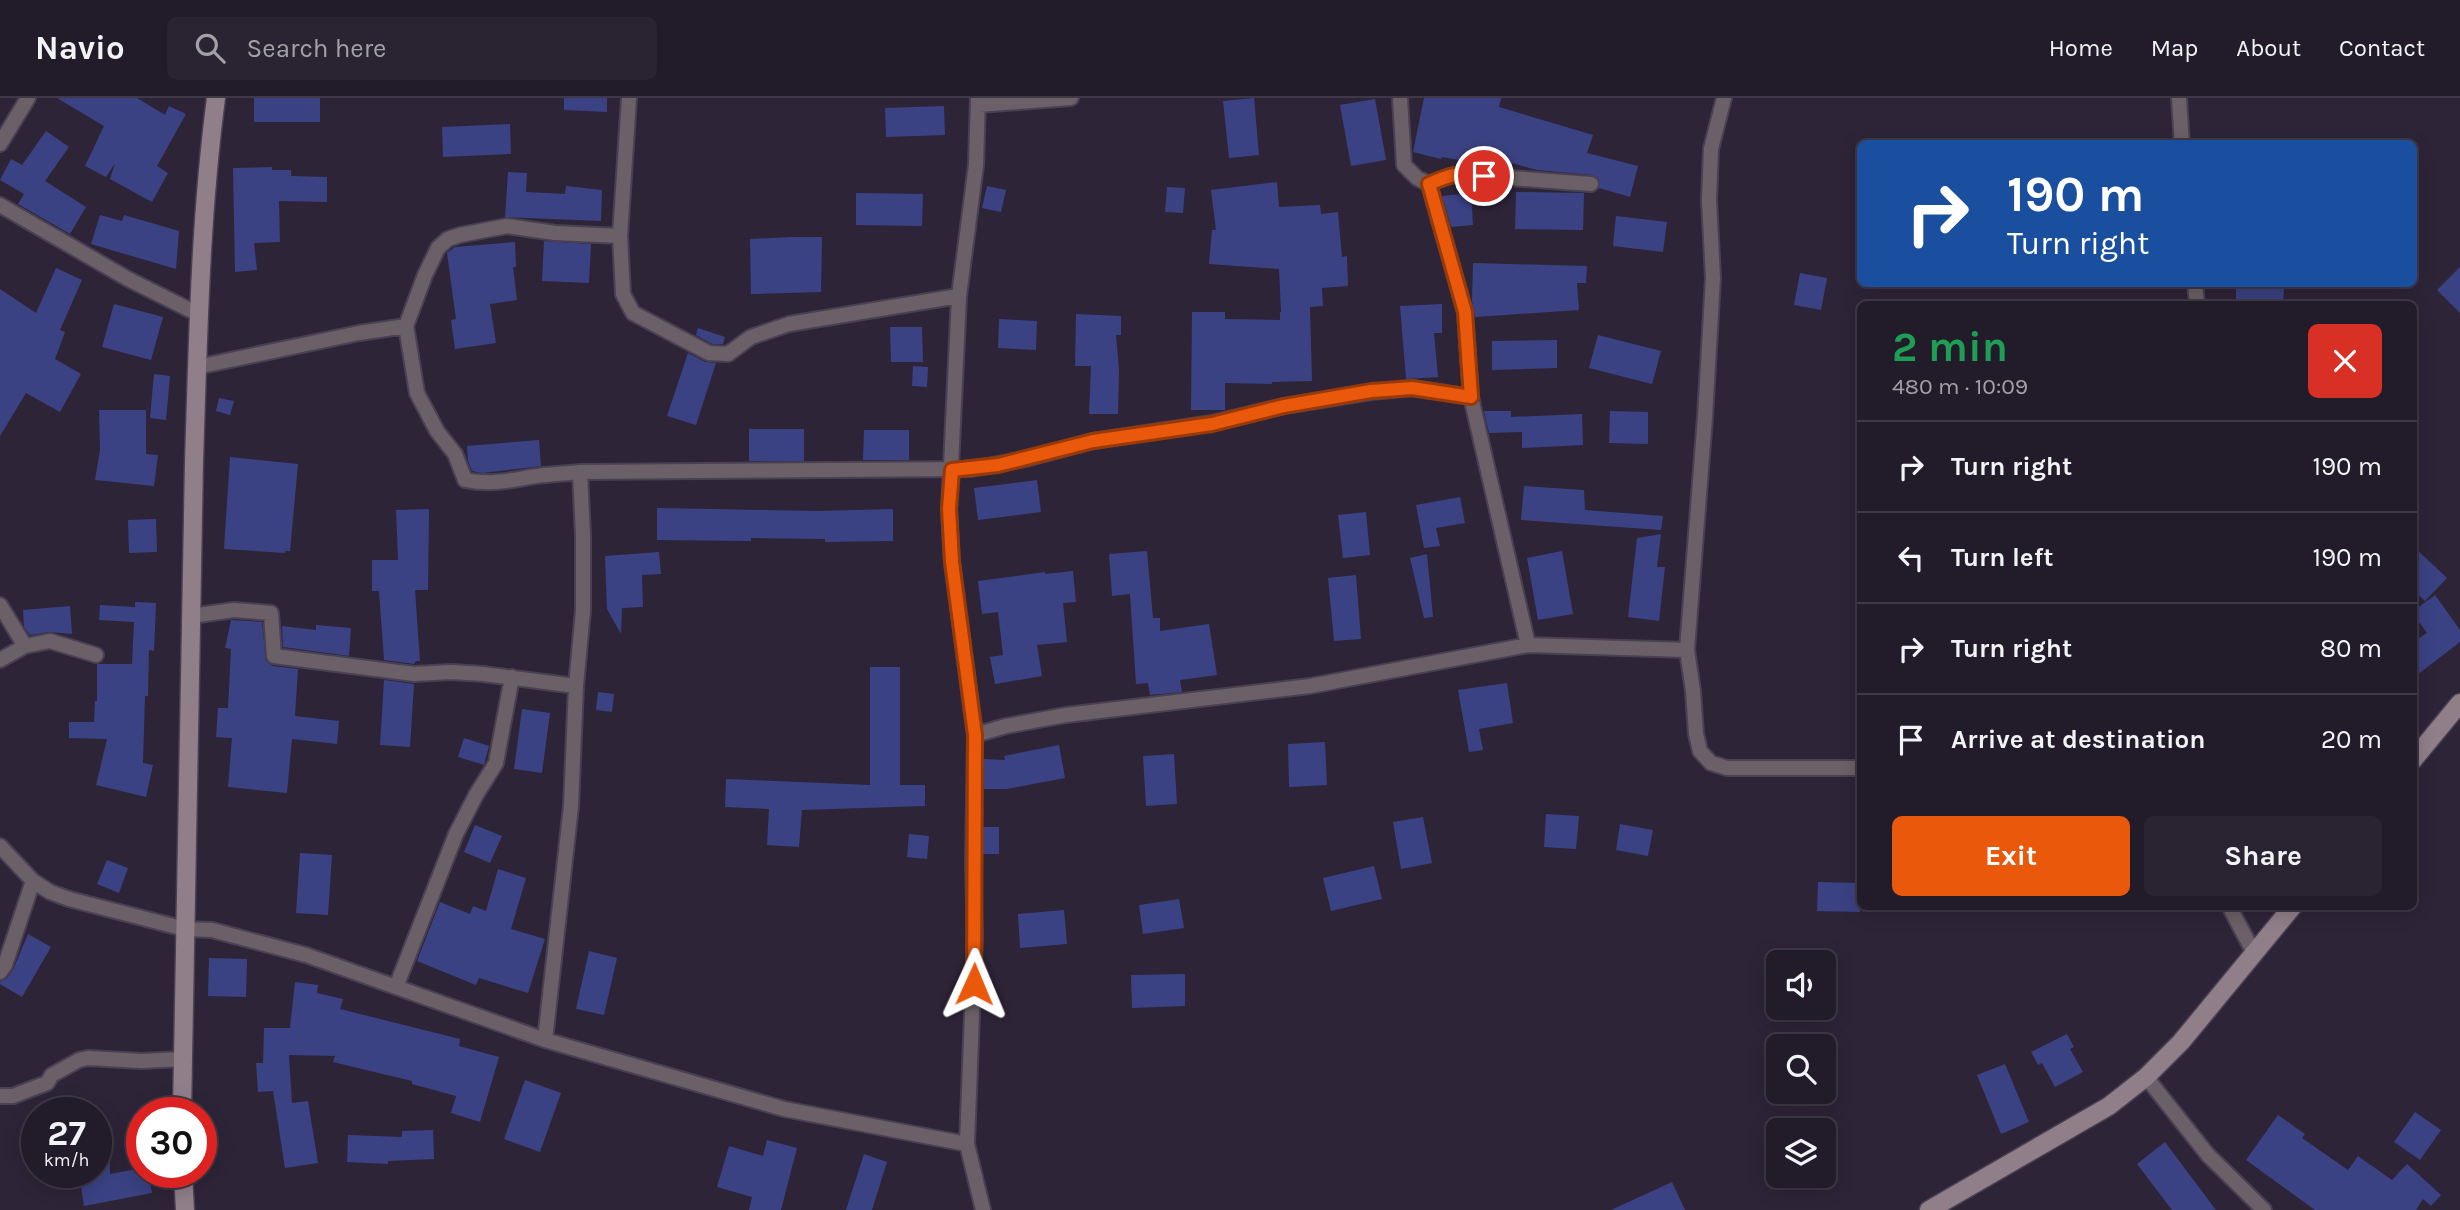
<!DOCTYPE html>
<html lang="en">
<head>
<meta charset="utf-8">
<style>
	body { margin:0; font-family:Karla,sans-serif; background:#2a2432; color:#f1f3f6; height:100vh; display:flex; flex-direction:column; font-size:26px; white-space:nowrap }
	* { box-sizing:border-box; margin:0 }
	p { font-size:23px; color:#a2a1a8 }
	.icon { flex:none; width:38px; height:38px; fill:none; stroke:currentColor; stroke-width:2; stroke-linecap:round; stroke-linejoin:round }
	.map { position:relative; flex:1; overflow:hidden }
	.panel { position:absolute; left:1857px; top:203px; width:560px; height:609px; display:flex; flex-direction:column; background:#221b2a; border-radius:10px; box-shadow:0 4px 18px #0003,0 0 0 2px #3f3947 }
	.panel>* { flex:none }
	.guide { position:absolute; left:1857px; top:42px; width:560px; height:147px; border-radius:10px; box-shadow:0 4px 18px #0003,0 0 0 2px #3f3947; background:#1a4fa0; color:#fff; overflow:hidden }
	.controls { position:absolute; left:1766px; top:852px; display:grid; gap:14px }
	.controls a { display:grid; place-items:center; width:70px; height:70px; border-radius:10px; background:#221b2a; box-shadow:0 4px 18px #0003,0 0 0 2px #3f3947; font-size:35px }
	.speed { position:absolute; left:21px; top:999px; display:flex; gap:14px; font-size:35px; font-weight:700; text-align:center }
	.speed>* { display:grid; place-content:center; width:91px; height:91px; border-radius:50%; background:#221b2a; box-shadow:0 4px 18px #0003,0 0 0 2px #3f3947; line-height:1 }
	.speed small { font-size:18px; font-weight:400 }
	.speed .limit { border:10px solid #d22; background:#fff; color:#111 }
	.pin { position:absolute; display:grid; place-items:center; width:60px; height:60px; color:#fff; margin:-30px; border:4px solid #fff; border-radius:50%; box-shadow:0 2px 7px #0007 }
	.me { position:absolute; width:77px; margin:-38px; rotate:1deg; stroke-linejoin:round; filter:drop-shadow(0 0 5px #0008) }
	.turn { display:flex; align-items:center; gap:24px; height:147px; padding:0 35px; font-size:32px }
	.turn .icon { width:91px; height:91px; stroke-width:2.5 }
	.turn b { display:block; font-size:49px; line-height:60px }
	.round { display:grid; place-items:center; flex:none; width:74px; height:74px; border-radius:10px; background:#2a2432 }
	.overview { display:flex; align-items:center; justify-content:space-between; height:119px; padding:0 35px }
	h1 { font-size:42px; font-weight:700; line-height:52px; color:#1e9e55 }
	.cta { display:flex; gap:14px; margin-top:auto; padding:14px 35px }
	.cta a { flex:1; height:80px; border-radius:10px; background:#ea580c; color:#fff; font-size:28px; font-weight:700; line-height:80px; text-align:center }
	.cta a+a { background:#2a2432; color:#f1f3f6 }
	ul { padding:0; list-style:none }
	li { display:flex; align-items:center; gap:21px; height:91px; padding:0 35px; border-top:2px solid #3f3947 }
	li div { flex:1 }
	li b { display:block; font-size:26px }
	li em { font-style:normal }
	header { display:flex; align-items:center; gap:42px; box-sizing:border-box; height:98px; padding:0 35px; background:#221b2a; border-bottom:2px solid #3f3947 }
	header strong { font-size:33px }
	nav { display:flex; gap:38px; margin-inline-start:auto; font-size:24px }
	.search { width:490px; height:63px; background:#2a2432; display:flex; align-items:center; gap:18px; box-sizing:border-box; padding:0 24px; border-radius:10px; color:#a2a1a8; font-size:26px }
	.map>svg:first-child { display:block }
	.building { fill:#3b4283 }
	.lines { fill:none; stroke-linecap:round; stroke-linejoin:round }
	.street-casing { stroke:#4a4053; stroke-width:18 }
	.secondary-casing { stroke:#4a4053; stroke-width:21 }
	.street { stroke:#6b6067; stroke-width:14 }
	.secondary { stroke:#907f89; stroke-width:18 }
	.route-casing { stroke:#983908; stroke-width:18 }
	.route { stroke:#ea580c; stroke-width:12 }
</style>
</head>
<body>
<header>
<strong>Navio</strong>
<div class="search"><svg class="icon" aria-label="search" viewBox="0 0 24 24"><circle cx="10" cy="10" r="6"/><path d="M15 15l6 6"/></svg>Search here</div>
<nav><a>Home</a><a>Map</a><a>About</a><a>Contact</a></nav>
</header>
<div class="map">
<svg width="2460" height="1112" viewBox="0 0 2460 1112">
	<rect width="100%" height="100%" fill="#2e2438"/>
	<path class="building" d="M57 0H137L165 17 169 8 186 16 157 68 168 75 152 104 110 81 115 65 106 79 85 68 104 28Z
		M254 0H320V24H254Z
		M564 0H607V14L564 12Z
		M1254 0 1259 57 1229 60 1223 3Z
		M1424 0H1501L1499 9 1593 37 1587 55 1638 68 1630 99 1599 90V81L1592 77 1537 72 1490 59 1489 67 1442 59 1441 61 1413 54Z
		M1375 1 1386 62 1351 68 1340 7Z
		M944 8 945 37 886 39 885 10Z
		M510 26 511 56 443 59 442 29Z
		M46 33 69 49 45 83 86 109 70 136 18 106 24 96 0 82 11 61 22 67Z
		M272 69V72H291V78L327 79V104L279 103 280 144 254 145 257 172 235 174 233 70Z
		M508 74 527 75 526 94 565 96 566 88 602 92 601 123 505 119Z
		M1277 84 1279 109 1320 107 1321 116 1338 114 1342 159 1347 158 1348 188 1322 190 1323 208 1310 209 1312 283 1272 284V286L1225 285V312H1191L1192 214H1225V221L1280 222V214H1281L1279 171 1209 166 1212 132H1216L1211 92Z
		M987 88 1006 92 1001 114 982 110Z
		M1167 89 1185 90 1183 115 1165 114Z
		M1516 94 1584 95 1583 132 1515 131Z
		M856 95 923 96 922 128 856 127Z
		M1471 95 1473 127 1451 129 1442 98Z
		M100 117 122 123 124 117 179 133 176 171 91 146Z
		M1616 118 1667 124 1663 154 1613 148Z
		M793 139H822L821 194 751 196 750 141Z
		M544 143 591 146 589 185 542 183Z
		M515 144 516 169H513L517 202 490 206 496 245 455 251 451 222 456 221 447 155 455 149Z
		M1473 165 1587 168 1586 185H1577L1579 212 1475 219 1472 203Z
		M2460 169V215L2437 192Z
		M56 170 82 182 60 232 65 234 55 261 81 276 60 314 26 295 0 338V191L36 215Z
		M1800 175 1827 180 1821 212 1794 207Z
		M2236 190H2284L2283 206H2236Z
		M114 206 163 219 151 262 102 249Z
		M1442 206V235H1434L1438 279 1406 281 1400 208Z
		M1076 216 1121 218V237H1116L1119 272 1118 316H1089L1091 268H1075Z
		M999 221 1037 223 1036 252 998 250Z
		M890 229H922L923 264H891Z
		M698 230 725 239 723 246H712L696 237Z
		M1598 237 1661 253 1652 286 1589 270Z
		M1557 242V270L1492 272V243Z
		M688 255 705 264 716 265 696 327 667 318Z
		M913 268 928 269 927 289 912 288Z
		M154 276 170 278 166 322 150 320Z
		M219 300 234 303 230 317 216 313Z
		M99 312H146V356L158 357 154 388 95 382 100 352Z
		M1484 313H1511V319L1582 316 1583 347 1522 350V334L1489 335Z
		M1610 313 1648 314V346L1609 345Z
		M749 331H804V363H749Z
		M864 332H909V362H863Z
		M539 342 541 368 482 375 472 373 468 363 467 348Z
		M230 359 298 366 290 453H285V455L224 451Z
		M1037 382 1041 414 978 422 974 390Z
		M1524 388 1584 392 1585 412 1663 418 1661 432 1521 422Z
		M1460 399 1465 425 1436 430 1440 448 1424 450 1416 407Z
		M657 410 818 413 893 411V443L825 444V441L751 440V443L657 442Z
		M429 411 428 492H415L420 563H416L414 566 384 562 379 493H372V462H398L396 412Z
		M1366 414 1370 457 1343 460 1338 417Z
		M156 421 157 454 129 455 128 422Z
		M1661 436 1657 469H1665L1659 523 1628 519 1637 440Z
		M2413 448 2447 480 2425 503 2413 492Z
		M1147 453 1153 520H1160V533L1209 526 1217 577 1180 582 1182 594 1150 597 1148 585 1136 586 1130 496 1112 498 1109 456Z
		M1562 453 1573 516 1538 522 1527 460Z
		M659 454 661 476 642 477 643 509 622 510 621 536 607 511 605 458Z
		M1427 456 1433 519 1424 520 1410 460Z
		M1073 473 1076 504 1063 505 1067 544 1037 547 1042 578 995 586 990 559 1003 557 998 514 982 516 978 483 1045 474V476Z
		M1356 477 1361 541 1334 543 1328 480Z
		M2435 497 2460 532V544L2413 580V544L2427 535 2413 516V513Z
		M135 504 156 505 154 553 149 552 148 598H145L143 665 153 667 146 699 96 687 107 641 69 640V624H94L95 603H97V566H132L134 524 99 522 100 507 135 509Z
		M70 508 72 536 49 534 30 537 24 529 23 512Z
		M231 522 262 524 266 563 273 568 298 571 295 618 339 623 337 646 292 641 287 695 228 689 232 640 216 639 218 610H228L231 551 225 550Z
		M316 527 351 530 349 558 283 549 282 528 316 532Z
		M870 569H900V687H925V708L802 712 799 749 767 747 769 711 725 709 726 681 870 687Z
		M384 582 414 586 410 649 380 647Z
		M1507 585 1513 625 1479 631 1483 652 1469 654 1458 592Z
		M598 594 614 596 612 614 596 612Z
		M522 611 550 615 542 675 514 671Z
		M464 640 489 648 484 667 458 659Z
		M1325 644 1327 687 1289 689 1288 646Z
		M1059 647 1065 680 1007 691H984V661L1005 662 1004 658Z
		M1174 656 1177 706 1146 708 1143 658Z
		M1546 716 1579 718 1576 751 1544 749Z
		M1423 719 1432 765 1401 771 1393 724Z
		M1620 726 1653 732 1648 758 1616 752Z
		M475 727 502 738 490 765 464 754Z
		M983 729H999V756H983Z
		M909 736 929 738 927 761 907 759Z
		M300 755 332 757 328 817 296 815Z
		M107 762 128 770 119 795 97 786Z
		M1374 768 1382 801 1331 813 1323 780Z
		M498 771 526 780 511 831 545 841 528 895 479 880 476 887 417 863 440 804 470 816 473 808 486 813Z
		M1818 784 1860 785V814L1817 813Z
		M1179 801 1184 830 1143 836 1139 807Z
		M1064 812 1067 846 1020 850 1018 816Z
		M28 836 51 849 22 899 0 886V884L7 880 13 872Z
		M589 853 617 860 604 917 576 911Z
		M209 860 247 861 246 899 208 898Z
		M1185 876V908L1132 910 1131 877Z
		M295 884 318 887 317 895 343 901 340 911 460 941 459 948 499 959 480 1024 451 1015 456 998 412 986V983L333 964 335 958 289 957 292 1005 308 1003 318 1065 285 1070 273 993 258 994 256 965H263L264 930H290Z
		M2067 936 2074 949 2070 951 2083 974 2055 989 2042 965 2038 967 2031 954Z
		M2005 966 2029 1024 2001 1036 1977 977Z
		M525 982 561 995 540 1054 504 1041Z
		M2415 1014 2441 1032 2420 1062 2394 1044Z
		M2278 1017 2305 1036 2302 1040 2348 1072 2358 1058 2392 1082 2407 1066 2441 1097 2431 1108 2423 1101 2416 1112H2315L2246 1062Z
		M433 1032 434 1061 388 1063V1066L347 1064 348 1037 402 1039V1033Z
		M96 1033H109L110 1076 142 1070V1074H148L152 1095 84 1108 80 1082 96 1079Z
		M767 1042 797 1050 781 1112H749L752 1099 717 1089 729 1048 763 1058Z
		M2165 1044 2216 1112H2172L2137 1066Z
		M864 1056 887 1064 872 1112H846Z
		M1672 1084 1685 1112H1611Z"/>
	<g class="lines">
		<defs>
			<path id="street" d="M629 0 620 138 623 196 633 215 709 255 728 256 751 239 789 226 959 198
				M978 0 976 67 959 198 949 411 952 464 975 637 973 766 975 838 967 1046 983 1112
				M1400 0 1404 67 1417 80 1429 86 1465 214 1471 299 1528 547
				M1724 0 1711 51 1709 102 1713 180 1705 319 1687 552 1693 593 1696 636 1700 653 1711 665 1727 670H1860
				M2179 0 2182 46
				M979 7 1071 0
				M0 46 28 0
				M1429 86C1449 77 1462 73 1484 78L1591 86
				M0 107 128 181 198 216
				M620 138 555 135 507 128 460 137 448 141 438 150 425 177 406 228 417 295 437 333 455 356 465 382C488 387 507 383 530 379 546 376 563 376 580 374L971 371 1025 361 1093 343 1212 325 1284 308 1371 294 1412 290 1471 299
				M2195 186 2197 206
				M197 269 359 235 406 228
				M0 507 25 548
				M191 518 234 512 271 515 274 558 414 576 451 574 483 576 576 588
				M0 562 25 548 50 543 96 557
				M975 637 1006 628 1066 617 1310 588 1528 547 1687 552
				M0 748 33 783 50 794 69 801 185 831 212 832 306 857 545 942 784 1011 967 1046
				M2229 808 2254 855
				M0 874 5 867 33 783
				M396 889 456 736 476 697 496 665 512 579
				M545 942 571 708 576 588 583 512V438L580 374
				M2146 979 2208 1057 2264 1112
				M0 998H13L47 985 52 977 79 962 88 960 141 963 184 961"/>
			<path id="secondary" d="M2413 662 2460 605
				M182 1015C188 798 188 581 194 364 198 243 200 121 216 0
				M183 1074 185 1112
				M1929 1112 2109 1008 2146 979 2181 944 2293 808"/>
		</defs>
		<use href="#street" class="street-casing"/>
		<use href="#secondary" class="secondary-casing"/>
		<use href="#street" class="street"/>
		<use href="#secondary" class="secondary"/>
	</g>
	<g class="lines">
		<defs>
			<path id="route" d="M974 886 975 637 952 464 949 411 952 372 998 367 1093 343 1212 326 1284 308 1371 293 1412 290 1471 299 1465 214 1429 86C1449 77 1462 73 1484 78"/>
		</defs>
		<use href="#route" class="route-casing"/>
		<use href="#route" class="route"/>
	</g>
</svg>
<div class="controls">
<a><svg class="icon" aria-label="sound" viewBox="0 0 24 24"><path d="M4 9h4l5-4v14l-5-4H4zM17 9q2 3 0 6"/></svg></a>
<a><svg class="icon" aria-label="search" viewBox="0 0 24 24"><circle cx="10" cy="10" r="6"/><path d="M15 15l6 6"/></svg></a>
<a><svg class="icon" aria-label="layers" viewBox="0 0 24 24"><path d="M12 4l9 5-9 5-9-5zM3 14l9 5 9-5"/></svg></a>
</div>
<div class="speed"><div>27<small>km/h</small></div><div class="limit">30</div></div>
<div class="pin" style="left:1484px;top:78px;background:#d93025"><svg class="icon" aria-label="arrive" viewBox="0 0 24 24"><path d="M6 21V4h12l-3 4 3 4H6"/></svg></div>
<svg class="me" style="left:974px;top:886px" viewBox="-20 -20 40 40"><path d="M0-17L14 15 0 8-14 15z" fill="#ea580c" stroke="#fff" stroke-width="4"/></svg>
<div class="guide">
<div class="turn"><svg class="icon" aria-label="right" viewBox="0 0 24 24"><path d="M7 20v-9h11M14 6l5 5-5 5"/></svg><div><b>190 m</b>Turn right</div></div>
</div>
<section class="panel">
<div class="overview"><div><h1>2 min</h1><p>480 m · 10:09</p></div><a class="round" style="background:#d93025;color:#fff"><svg class="icon" aria-label="close" viewBox="0 0 24 24"><path d="M6 6l12 12M18 6L6 18"/></svg></a></div>
<ul>
<li><svg class="icon" aria-label="right" viewBox="0 0 24 24"><path d="M7 20v-9h11M14 6l5 5-5 5"/></svg><div><b>Turn right</b></div><em>190 m</em></li>
<li><svg class="icon" aria-label="left" viewBox="0 0 24 24"><path d="M17 20v-9H6M10 6l-5 5 5 5"/></svg><div><b>Turn left</b></div><em>190 m</em></li>
<li><svg class="icon" aria-label="right" viewBox="0 0 24 24"><path d="M7 20v-9h11M14 6l5 5-5 5"/></svg><div><b>Turn right</b></div><em>80 m</em></li>
<li><svg class="icon" aria-label="arrive" viewBox="0 0 24 24"><path d="M6 21V4h12l-3 4 3 4H6"/></svg><div><b>Arrive at destination</b></div><em>20 m</em></li>
</ul>
<div class="cta"><a>Exit</a><a>Share</a></div>
</section>
</div>
</body>
</html>
